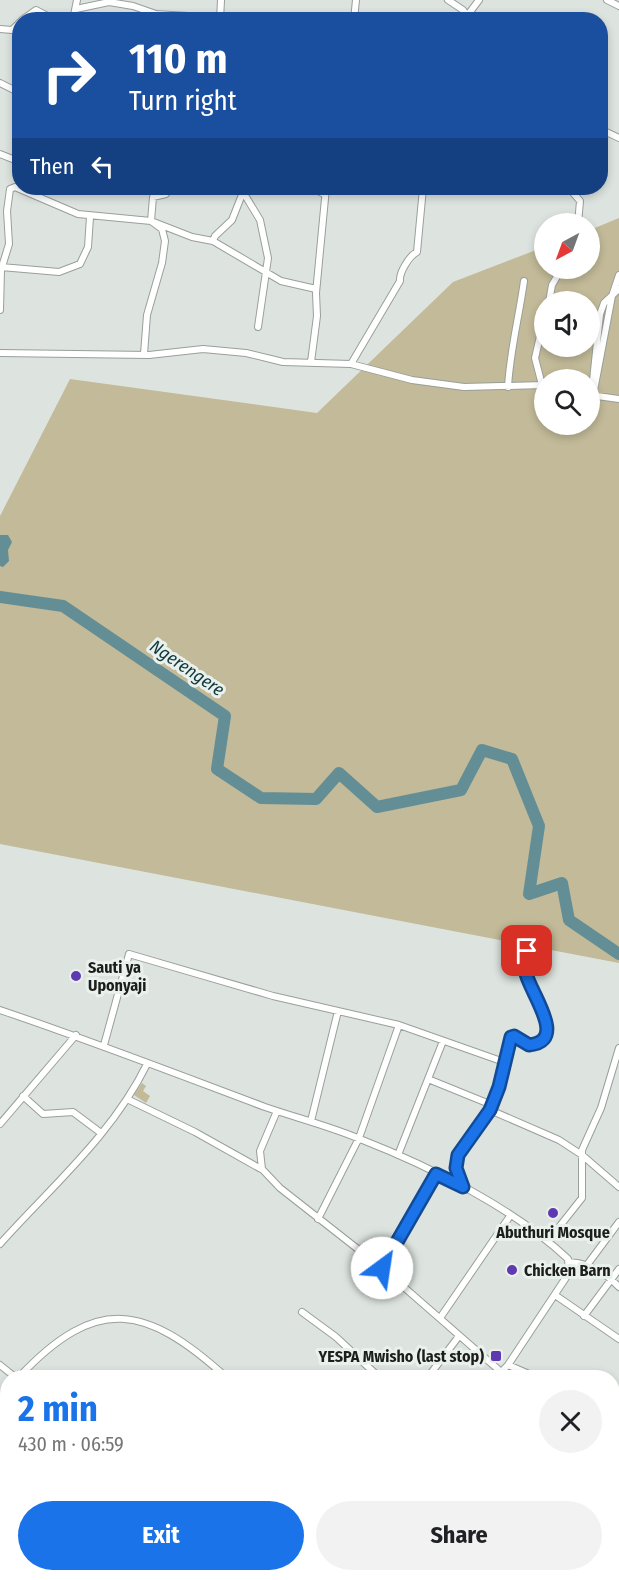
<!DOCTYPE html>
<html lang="en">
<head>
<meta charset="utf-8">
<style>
	body { margin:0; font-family:"Fira Sans Condensed",sans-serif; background:#f2f2f2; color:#202124; height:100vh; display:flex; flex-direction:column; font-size:22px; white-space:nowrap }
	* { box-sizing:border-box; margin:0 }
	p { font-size:20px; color:#757577 }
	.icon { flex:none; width:33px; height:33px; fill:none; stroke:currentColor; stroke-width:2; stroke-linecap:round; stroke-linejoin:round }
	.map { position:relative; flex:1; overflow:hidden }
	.drawer { position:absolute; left:0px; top:1370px; width:620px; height:212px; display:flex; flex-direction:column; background:#fff; border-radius:24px 24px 0 0; box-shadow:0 3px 9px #0003 }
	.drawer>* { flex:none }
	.banner { position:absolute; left:12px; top:12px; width:596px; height:183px; border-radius:24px; box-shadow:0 3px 9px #0003; background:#1a4fa0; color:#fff; overflow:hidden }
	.needle { width:39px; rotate:221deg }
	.tools { position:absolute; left:534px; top:213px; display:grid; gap:12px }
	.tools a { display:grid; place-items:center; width:66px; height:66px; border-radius:50%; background:#fff; box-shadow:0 3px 9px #0003; font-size:30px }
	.pin { position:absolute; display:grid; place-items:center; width:51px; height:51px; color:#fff; margin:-26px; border-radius:12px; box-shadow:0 3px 9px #0006 }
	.me { position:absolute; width:66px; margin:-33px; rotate:31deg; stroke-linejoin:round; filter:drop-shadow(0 0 4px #0008) }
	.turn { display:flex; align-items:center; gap:21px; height:126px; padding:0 18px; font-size:27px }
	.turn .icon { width:78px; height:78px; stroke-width:2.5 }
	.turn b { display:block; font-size:42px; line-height:51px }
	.then { display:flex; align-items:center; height:57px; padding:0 18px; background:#0003; gap:12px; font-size:22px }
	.round { display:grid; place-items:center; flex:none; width:63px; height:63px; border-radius:32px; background:#f2f2f2 }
	.overview { display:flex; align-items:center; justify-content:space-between; height:102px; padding:0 18px }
	h1 { font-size:36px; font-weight:700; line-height:45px; color:#1a73e8 }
	.action { display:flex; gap:12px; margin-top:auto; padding:12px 18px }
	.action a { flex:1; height:69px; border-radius:36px; background:#1a73e8; color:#fff; font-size:24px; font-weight:700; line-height:69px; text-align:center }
	.action a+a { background:#f2f2f2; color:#202124 }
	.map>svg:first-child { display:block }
	.green { fill:#c2ba98; fill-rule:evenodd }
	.water { fill:#638e95 }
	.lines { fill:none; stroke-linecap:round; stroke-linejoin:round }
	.river { stroke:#638e95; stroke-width:12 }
	.minor-casing { stroke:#999f9a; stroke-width:8 }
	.minor { stroke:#fff; stroke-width:6 }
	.route-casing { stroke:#114b97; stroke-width:15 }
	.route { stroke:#1a73e8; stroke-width:10 }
	.poi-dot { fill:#5f39b1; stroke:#eaf1ec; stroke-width:2 }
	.labels { text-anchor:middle; stroke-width:6; stroke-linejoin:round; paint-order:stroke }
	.poi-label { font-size:16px; font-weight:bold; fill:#1c1e1c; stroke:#eaf1ec; text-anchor:start }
	.water-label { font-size:18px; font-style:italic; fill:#0e393f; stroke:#eaf1ec }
</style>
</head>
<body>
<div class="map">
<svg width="619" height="1580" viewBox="0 0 619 1580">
	<rect width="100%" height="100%" fill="#dde4df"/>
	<path class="green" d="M619 218V963L0 844V516L70 379 317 413 453 282 544 247V268H590V230ZM544 302H590V346H544ZM544 380H590V424H544Z
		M142 1083 146 1086 143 1091 150 1096 146 1103 134 1095Z"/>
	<path class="water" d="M0 535H8L12 542 8 550 9 561 3 567 0 566Z"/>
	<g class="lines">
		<path class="river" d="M0 597 63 606 225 716 217 769 261 798 316 799 339 773 377 807 461 790 482 750 512 759 539 826 529 894 562 883 569 920 619 954"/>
		<defs>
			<path id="minor" d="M448 0 463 10 470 20
				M607 0 619 6
				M76 9 109 2 133 6 156 14 220 18
				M467 16 479 0
				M22 20 36 10 55 20
				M73 20 77 0
				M220 20 221 0
				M354 20 356 0
				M0 29 12 30 20 22
				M0 83 20 93
				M600 129 619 138
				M0 154 20 162
				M243 188V192L260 220 268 258 258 327
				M312 188 324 194
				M569 188 580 201 578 224
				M213 241 215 236 232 220 243 192
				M1 267 59 272 80 264 88 247 90 217
				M549 302 552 285 562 268
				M0 310 1 270 9 244 7 211 10 189 15 187 78 214 151 221 192 237 213 241 281 281 316 289
				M0 353 149 355 203 349 246 353 283 362 351 364 412 380 464 387 544 385
				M144 354 147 315 162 263 165 241 162 229 151 221 153 197 166 194 169 188
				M311 362 317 316 316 293 326 188
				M351 364 400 281C399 273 409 256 417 252L423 188
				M593 380 600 314 604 303 619 289
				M542 385 535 358 544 319
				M508 387C510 351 519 317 524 281
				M590 395 619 399
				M593 396 612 296 619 275
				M0 1010C89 1040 177 1074 265 1107 297 1118 329 1126 360 1139 429 1166 514 1208 568 1259L569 1273 508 1365
				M104 1045 129 954 273 996 399 1025 504 1062
				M428 1079 492 1105
				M23 1096 43 1114 73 1112 101 1133
				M127 1099 195 1132 261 1169
				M490 1110 559 1140 582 1155 619 1187
				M277 1111 260 1151 262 1169 280 1188 382 1268 500 1371
				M311 1121 338 1011
				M0 1124 76 1035
				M398 1155 443 1041
				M463 1186 456 1168 458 1155 487 1118 499 1087 509 1041 514 1036 529 1045 538 1044 548 1032C547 1002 521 981 527 950
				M318 1219 359 1138 399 1025
				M548 1241 582 1198V1150L601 1108 619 1048
				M0 1244C51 1187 113 1134 147 1064
				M569 1262C589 1263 606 1273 619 1287
				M587 1265 619 1222
				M382 1268 436 1174
				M555 1295 619 1339
				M302 1312 336 1337 379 1377
				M584 1316 619 1269
				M440 1318 510 1216
				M0 1365 15 1377
				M19 1377C97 1294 146 1305 226 1377
				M428 1377 459 1336
				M496 1377 508 1365 536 1377
				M0 1401 8 1391
				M612 1426 619 1431
				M0 1526 8 1517
				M340 1574 351 1580
				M73 1580 78 1574
				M174 1580 179 1574
				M373 1580 375 1574"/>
		</defs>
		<use href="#minor" class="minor-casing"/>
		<use href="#minor" class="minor"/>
	</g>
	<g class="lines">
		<defs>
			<path id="route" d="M382 1268 436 1174 463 1187 456 1168 458 1155 490 1110 499 1087 511 1037 514 1036 529 1045C570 1041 528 991 525 970 524 963 526 957 527 951"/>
		</defs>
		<use href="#route" class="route-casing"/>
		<use href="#route" class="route"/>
	</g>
	<g class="poi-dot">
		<circle cx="76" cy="976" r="6"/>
		<circle cx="553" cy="1213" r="6"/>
		<circle cx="512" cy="1270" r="6"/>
		<rect x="490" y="1350" width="12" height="12" rx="3"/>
	</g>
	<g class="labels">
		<g class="poi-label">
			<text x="88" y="973">Sauti ya<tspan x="88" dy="18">Uponyaji</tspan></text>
			<text x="553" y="1238" text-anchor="middle">Abuthuri Mosque</text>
			<text x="524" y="1276">Chicken Barn</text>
			<text x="484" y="1362" text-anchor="end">YESPA Mwisho (last stop)</text>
		</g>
		<g class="water-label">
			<text transform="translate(187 668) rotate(34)" y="6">Ngerengere</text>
		</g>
	</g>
</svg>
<div class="tools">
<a><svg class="needle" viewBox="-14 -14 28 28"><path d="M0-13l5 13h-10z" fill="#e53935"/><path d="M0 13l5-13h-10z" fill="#757577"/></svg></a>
<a><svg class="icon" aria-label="sound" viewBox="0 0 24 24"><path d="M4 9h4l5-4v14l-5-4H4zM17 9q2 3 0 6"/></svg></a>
<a><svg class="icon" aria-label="search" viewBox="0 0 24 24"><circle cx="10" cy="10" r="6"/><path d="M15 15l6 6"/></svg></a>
</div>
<div class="pin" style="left:527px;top:951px;background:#d93025"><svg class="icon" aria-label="arrive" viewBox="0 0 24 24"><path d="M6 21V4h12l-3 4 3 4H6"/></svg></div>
<svg class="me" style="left:382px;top:1268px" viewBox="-20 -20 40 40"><circle r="19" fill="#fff"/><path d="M0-13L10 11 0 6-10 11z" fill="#1a73e8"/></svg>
<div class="banner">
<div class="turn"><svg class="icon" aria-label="right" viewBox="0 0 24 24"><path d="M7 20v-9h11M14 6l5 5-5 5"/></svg><div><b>110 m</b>Turn right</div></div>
<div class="then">Then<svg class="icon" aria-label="left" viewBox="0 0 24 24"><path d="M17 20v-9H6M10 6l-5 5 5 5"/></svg></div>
</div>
<section class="drawer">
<div class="overview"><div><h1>2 min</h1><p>430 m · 06:59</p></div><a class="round"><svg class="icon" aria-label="close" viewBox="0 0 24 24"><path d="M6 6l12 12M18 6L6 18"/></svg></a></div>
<div class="action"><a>Exit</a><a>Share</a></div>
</section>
</div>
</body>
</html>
